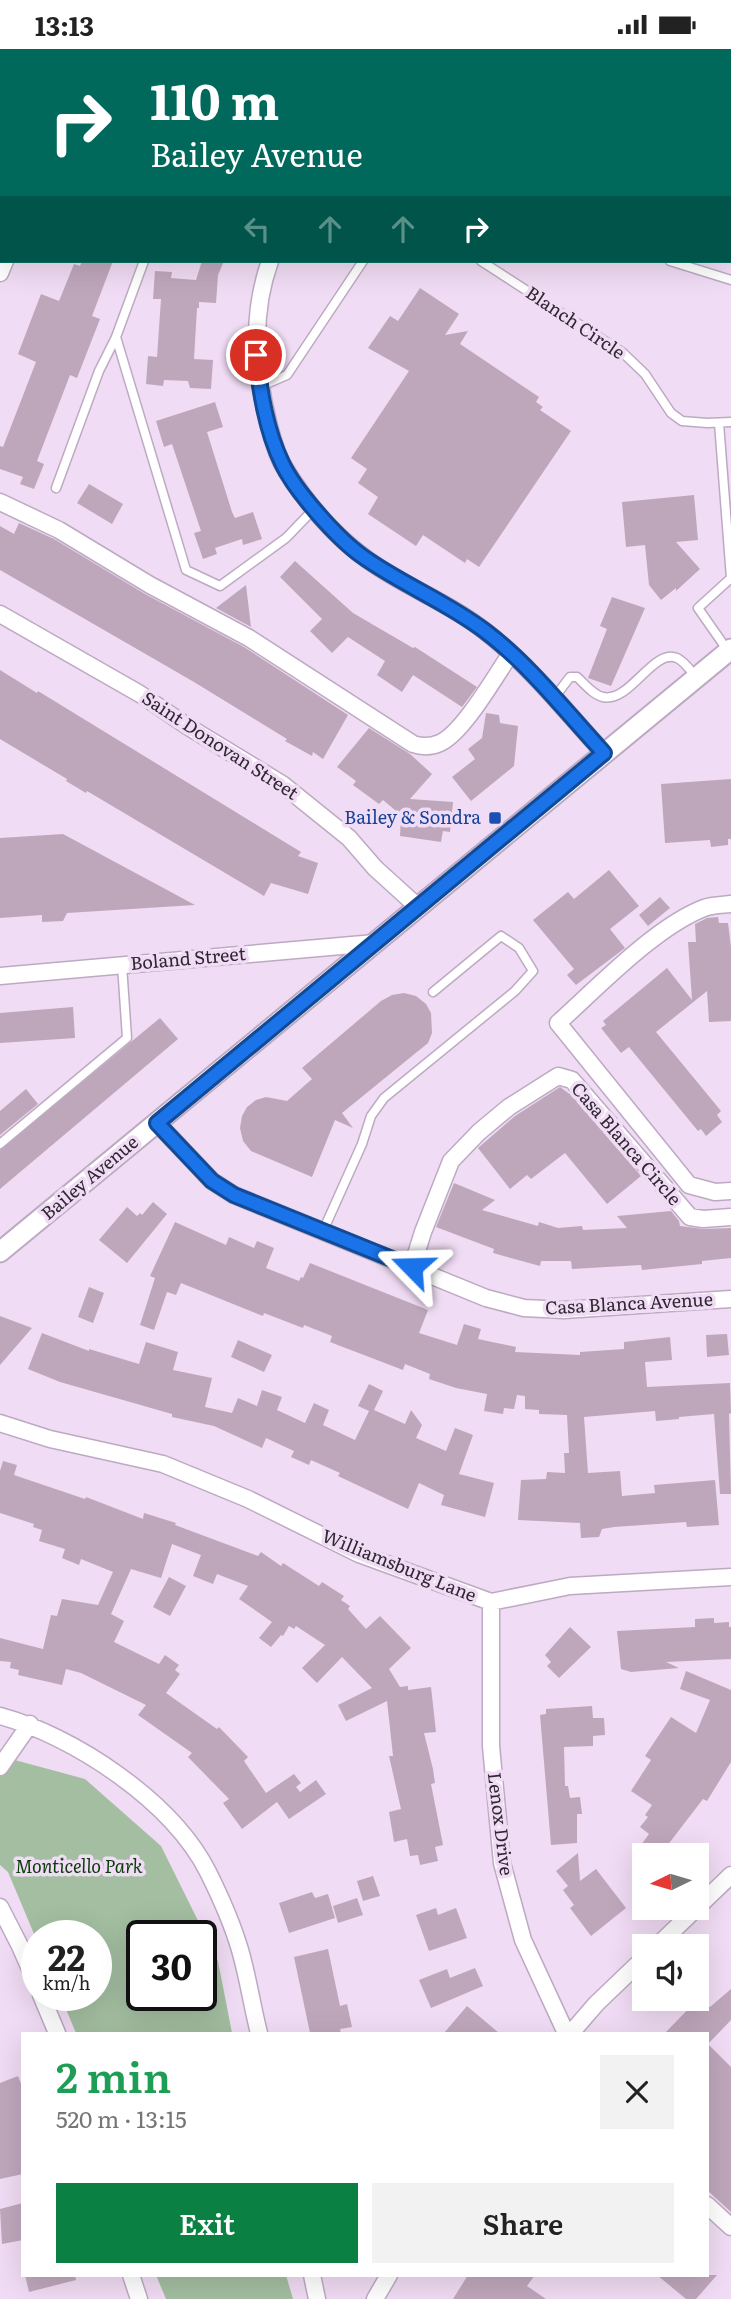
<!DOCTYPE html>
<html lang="en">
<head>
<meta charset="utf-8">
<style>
	body { margin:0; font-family:Literata,serif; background:#f2f2f2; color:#222; height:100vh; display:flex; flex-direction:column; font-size:26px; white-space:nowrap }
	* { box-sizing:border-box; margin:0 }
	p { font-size:23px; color:#767676 }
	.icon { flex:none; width:38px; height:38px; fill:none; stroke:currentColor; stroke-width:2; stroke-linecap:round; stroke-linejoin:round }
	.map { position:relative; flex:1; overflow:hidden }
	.sheet { position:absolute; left:21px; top:1983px; width:688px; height:245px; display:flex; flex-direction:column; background:#fff; border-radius:0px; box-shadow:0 7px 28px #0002 }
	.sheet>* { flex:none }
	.banner { position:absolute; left:0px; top:0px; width:732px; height:214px; box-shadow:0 7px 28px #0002; background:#00695c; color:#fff; overflow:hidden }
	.needle { width:46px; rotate:265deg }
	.controls { position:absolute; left:632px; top:1794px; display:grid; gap:14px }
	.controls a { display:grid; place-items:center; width:77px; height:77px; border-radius:0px; background:#fff; box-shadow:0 7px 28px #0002; font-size:35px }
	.speed { position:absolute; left:21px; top:1871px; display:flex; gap:14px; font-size:35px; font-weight:700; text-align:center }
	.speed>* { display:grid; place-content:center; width:91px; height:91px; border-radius:50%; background:#fff; box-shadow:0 7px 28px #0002; line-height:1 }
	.speed small { font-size:18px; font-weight:400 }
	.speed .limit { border:4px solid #111; border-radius:10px; background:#fff; color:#111 }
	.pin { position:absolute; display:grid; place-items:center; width:60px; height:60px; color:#fff; margin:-30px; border:4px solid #fff; border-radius:50%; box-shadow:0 2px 7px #0007 }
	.me { position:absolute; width:77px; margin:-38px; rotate:292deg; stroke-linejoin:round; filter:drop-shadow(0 0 5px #0008) }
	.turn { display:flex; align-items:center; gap:24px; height:147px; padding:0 35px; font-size:32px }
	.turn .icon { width:91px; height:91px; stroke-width:2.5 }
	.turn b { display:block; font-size:49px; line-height:60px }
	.lanes { display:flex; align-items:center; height:66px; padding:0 35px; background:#0003; justify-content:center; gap:35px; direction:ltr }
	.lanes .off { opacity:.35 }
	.round { display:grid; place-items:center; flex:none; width:74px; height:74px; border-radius:0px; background:#f2f2f2 }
	.headline { display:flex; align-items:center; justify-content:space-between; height:119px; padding:0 35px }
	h1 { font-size:42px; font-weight:600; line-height:52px; color:#1e9e55 }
	.button { display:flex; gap:14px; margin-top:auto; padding:14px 35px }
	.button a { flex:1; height:80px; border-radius:0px; background:#0b8043; color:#fff; font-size:28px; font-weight:600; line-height:80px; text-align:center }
	.button a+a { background:#f2f2f2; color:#222 }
	.status { display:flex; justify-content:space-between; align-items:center; height:49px; padding:0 35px; background:#fff; direction:ltr }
	.status svg { height:19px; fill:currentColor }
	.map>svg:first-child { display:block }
	.green { fill:#a3bea1; fill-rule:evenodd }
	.building { fill:#bfa7bb }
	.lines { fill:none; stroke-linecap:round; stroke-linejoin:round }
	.service-casing { stroke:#bdaac2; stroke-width:11 }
	.minor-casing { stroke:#bdaac2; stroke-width:19 }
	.tertiary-casing { stroke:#bdaac2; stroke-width:23 }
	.service { stroke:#fff; stroke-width:8 }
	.minor { stroke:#fff; stroke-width:16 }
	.tertiary { stroke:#fff; stroke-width:19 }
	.route-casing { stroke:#114b97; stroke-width:18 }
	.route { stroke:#1a73e8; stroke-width:12 }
	.transit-dot { fill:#1a4fb4; stroke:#f0dcf4; stroke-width:2.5 }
	.labels { text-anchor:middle; stroke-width:7; stroke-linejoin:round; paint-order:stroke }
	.street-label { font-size:18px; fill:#2f2731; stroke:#f0dcf4 }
	.transit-label { font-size:18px; fill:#164399; stroke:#f0dcf4; text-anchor:end }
	.park-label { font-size:18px; font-style:italic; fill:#073c07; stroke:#f0dcf4 }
</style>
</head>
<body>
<div class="status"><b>13:13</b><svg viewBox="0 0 49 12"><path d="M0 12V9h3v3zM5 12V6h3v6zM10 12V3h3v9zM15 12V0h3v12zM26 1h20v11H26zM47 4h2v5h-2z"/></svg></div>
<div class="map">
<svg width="731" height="2250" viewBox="0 0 731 2250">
	<rect width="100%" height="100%" fill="#f0dcf4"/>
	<path class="green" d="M0 1707 85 1730 161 1797 218 1912 232 1984H76L60 1946H96V1886H37V1892L8 1823 0 1816ZM142 1886H201V1946H142Z
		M156 2226H286L293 2250H166Z"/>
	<path class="building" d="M82 212H113L92 267 100 270 77 329 70 326 37 412 44 415 34 440 20 435 23 428 0 420V397L3 398 36 313 18 305 41 245 59 252 74 215 80 217Z
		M202 212H224L218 226 216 254 199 253V259H197L194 310 213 311 211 340 190 339 188 332 164 331 163 337 146 335 148 307 157 308 161 250H153L155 222 172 223 171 229 196 231Z
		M420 239 459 265 445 286 468 282 460 295 539 348 536 353 543 358 540 361 571 382 479 518 467 510 465 514 423 486 416 497 368 465 378 448 358 434 367 420 351 409 409 322 368 299 390 267 398 272Z
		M215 353 223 378 207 383 232 463 235 469 253 463 262 490 243 496 242 490 215 499 217 505 203 510 194 484 201 482 172 395 164 398 156 372Z
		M89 435 123 455 112 475 77 454Z
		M694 446 698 491 676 493 700 520 676 542V539L661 551 649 536 645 496 626 498 622 453Z
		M19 474 54 490 145 545 244 598 348 666 323 710 313 703 312 707 285 692 287 690 194 633 0 521V477L14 485Z
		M295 512 353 564 413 599 415 598 477 638 462 658 413 626 402 643 377 626 385 612 348 588 332 604 310 582 322 570 280 528Z
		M246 536 251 578 216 559Z
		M612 548 645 559 611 637 588 629 607 580 600 577Z
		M0 621 37 644 38 642 301 803 298 807 318 814 308 845 271 834 264 847 87 742 86 744 66 732 67 730 0 690Z
		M486 664 499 666 500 674 518 677 514 717 471 752 452 728 475 710 468 700 482 689Z
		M369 679 410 705 432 725 410 750 453 753 450 783 443 782 441 793 400 787 401 766 383 751 379 755 353 736 356 732 337 718Z
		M731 730V790H728V796L711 798 710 791 665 794 661 735Z
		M63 785 195 856 67 864 63 872 42 873V866L0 869V789Z
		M609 821 639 857 610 880 625 899 576 936 567 926 574 920 533 871 568 843 574 850Z
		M660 848 670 859 648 877 639 866Z
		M718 868 719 874H728L731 898V972L709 973 707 942 656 983 721 1062 717 1066 722 1073 706 1087 701 1080 698 1082 629 998 621 1004 601 979 606 976 603 972 667 919 692 951 688 893H696L695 875 707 869Z
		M404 944 416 947 426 955 431 964 432 984 428 994 342 1064 353 1079 335 1071 312 1128 251 1102 243 1092 240 1079 242 1067 247 1058 256 1051 266 1048 287 1052 312 1030 302 1019 381 952 392 946Z
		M73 958 75 989 0 994V964Z
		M160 969 178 990 0 1140V1101Z
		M560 1038 571 1046 641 1127 607 1155 565 1104 531 1130 527 1126 510 1140 478 1099 515 1067Z
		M26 1040 38 1055 0 1086V1062Z
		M454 1134 495 1151 482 1161 538 1177 539 1173 558 1179 582 1177 583 1181 627 1179 617 1167 671 1162 679 1172 680 1177 703 1180 731 1179V1209L702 1212V1215L642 1221 641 1216 572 1220 571 1212H541L540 1217 493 1204 494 1200 436 1178Z
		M153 1153 167 1165 127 1214 99 1191 127 1158 137 1167 140 1164 142 1166Z
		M175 1173 226 1196 229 1188 254 1199 257 1192 274 1199 266 1219 299 1232 301 1228 303 1229 310 1214 428 1261 419 1284 457 1296 464 1275 481 1280 478 1290 516 1298 515 1303 580 1306V1303L624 1300V1293L670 1288 672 1311 645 1313 647 1338 730 1334 731 1364 729 1365 731 1445H720L714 1365 679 1368V1370L656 1372 655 1362 584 1368 588 1424 620 1422 622 1447 655 1444 654 1436 715 1431 719 1476 687 1478 686 1473 614 1478 602 1480 599 1488 581 1489 580 1474 518 1471 521 1431 546 1430 547 1423 565 1424 564 1404H569L567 1366 539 1365V1361L525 1360V1347L517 1346 514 1360 504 1359 503 1365 484 1362 487 1345 456 1339 429 1330 430 1325 405 1315 403 1321 330 1293 332 1287 304 1276 303 1279 264 1264 263 1267 181 1234 176 1246 167 1243 154 1281 140 1276 155 1229 150 1227Z
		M89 1238 104 1244 93 1274 78 1268Z
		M0 1267 32 1279 0 1316Z
		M42 1284 89 1302V1300L139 1315 146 1293 178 1303 173 1321 212 1329 205 1358 232 1364 238 1349 257 1357 262 1341 282 1348 277 1361 305 1374 314 1354 329 1361 323 1376 355 1391 369 1362 358 1357 369 1335 383 1342 374 1361 405 1375 411 1361 422 1376 416 1389 446 1402 455 1379 473 1386 459 1425 494 1434 485 1468 441 1456 444 1446 419 1434 408 1460 338 1427 340 1424 311 1411 309 1416 291 1408 294 1402 266 1389 262 1399 214 1377 172 1368V1365L60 1333 28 1320Z
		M727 1285 729 1306 707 1308 706 1286Z
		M238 1291 272 1306 264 1323 231 1308Z
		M3 1412 17 1416 14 1426 85 1450 86 1448 143 1470 144 1464 176 1474 175 1476 258 1507 261 1503 281 1517 283 1514 319 1537 322 1533 344 1547 341 1551 350 1557 348 1560 366 1580 380 1567 411 1599 389 1620 400 1638 408 1637V1641L431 1638 436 1683 424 1684 433 1720 435 1734 431 1735 443 1796 435 1798 438 1812 420 1816 418 1806 410 1807 407 1790 394 1793 389 1763 401 1760 389 1707H393L387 1652 346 1672 338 1656 372 1639 342 1608 317 1634 302 1619 325 1596 296 1577 294 1580 289 1577 283 1587 281 1586 271 1598 259 1589 272 1573 239 1550 248 1537 217 1525 213 1535 193 1527 201 1506 172 1495 161 1529 131 1520 111 1565 124 1572 114 1593 159 1615 165 1606 179 1616 175 1621 180 1625 166 1644 217 1680 219 1678 248 1708 244 1712 266 1744 294 1725 301 1734 296 1738 300 1743 316 1731 326 1745 289 1770 277 1753 242 1780 223 1754 229 1750 188 1708 192 1704 138 1666 146 1656 81 1624 66 1620 62 1636 18 1626 19 1621 10 1619 11 1613 0 1612V1589L43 1600 51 1566 57 1567 62 1550 98 1556 113 1523 81 1510 79 1516 62 1509 65 1500 39 1492 42 1481 33 1478 34 1475 0 1464V1422Z
		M169 1528 186 1537 170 1567 153 1558Z
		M714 1569V1574L729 1573V1578H731V1610L666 1613 679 1619 631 1623 621 1620 617 1582 695 1578V1570Z
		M570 1578 591 1598 559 1629 547 1617 551 1613 545 1606Z
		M686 1622 731 1641V1713L707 1752 703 1750 660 1806H654L641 1796 649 1785 640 1778 648 1768 645 1766 652 1756 631 1742 651 1711 645 1707 671 1668 696 1684 710 1651 680 1640Z
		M592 1657 593 1669H604L605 1686 593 1687V1697L564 1698 565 1737H568L570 1749 580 1748 582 1765H577V1794L551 1796 540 1666 546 1665V1660Z
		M578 1804 580 1832 596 1820 626 1859 591 1887 570 1859 574 1856 563 1841 568 1837 556 1822Z
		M373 1827 380 1847 363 1852 357 1832Z
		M312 1843 315 1849 328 1845 335 1869 289 1884 279 1854Z
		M357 1849 363 1866 338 1874 333 1857Z
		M436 1859 438 1866 456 1859 467 1889 429 1902 416 1866Z
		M328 1900 340 1957 347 1955 352 1978 340 1980 341 1984H310L294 1908Z
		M475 1919 483 1937 431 1959 419 1931 447 1920 450 1929Z
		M731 1940V1971L708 1995 731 2018V2163L707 2141V1984H665L700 1948 710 1958Z
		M467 1957 499 1984H444Z
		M18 2027 23 2040V2125L0 2130V2034Z
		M23 2154V2191L2 2195 0 2160Z
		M25 2226H75L76 2231 29 2243Z
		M468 2226H535L527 2237 546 2250H453Z
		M657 2226H717L696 2250H686Z"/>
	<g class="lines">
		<defs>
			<path id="service" d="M570 0V2
				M144 212 116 288 186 521 220 537 286 489 314 460
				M481 212 622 303 645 325 671 364 682 372 707 374 731 373
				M670 212 731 231
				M259 338 287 326 363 212
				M719 374 731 529 698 559 728 602
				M56 439 99 322 116 288
				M554 649 570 628H577C584 634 593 646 603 648 630 654 653 599 677 609 684 612 691 622 696 628
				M0 1095 127 989 122 916
				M323 1182 362 1095 371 1067 384 1049 515 942 533 922 519 899 501 887 433 943"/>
			<path id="minor" d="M166 0 171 2
				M89 2 90 0
				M346 2 347 0
				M270 212C251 265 255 319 268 373 272 388 276 405 284 418 304 451 330 482 360 505 399 536 448 552 486 583 531 618 566 663 604 704
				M0 224 5 212
				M0 453 59 481 150 536 249 589 413 695C422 698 431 698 440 694 463 684 496 626 511 604
				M0 565 140 645 187 677 282 735 349 789 375 819 418 858
				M731 855C722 856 712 856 704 859 655 878 597 939 558 974L689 1136 715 1143 731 1142
				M0 927 375 894
				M157 1074 212 1132 234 1146 486 1249 524 1259 564 1261 731 1250
				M412 1218 423 1183 451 1112 479 1083 509 1058 558 1027 572 1031 690 1168 703 1170 731 1168
				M0 1374 50 1390 163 1415 248 1450 359 1505 491 1553 570 1537 731 1528
				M491 1553V1697L502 1814 523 1891 566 1984
				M0 1667C74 1687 172 1752 208 1823 219 1845 233 1877 240 1901 248 1928 252 1957 259 1984
				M0 1718 30 1675
				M0 1858 20 1897 37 1936
				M657 1897 731 1826
				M41 1946 57 1984
				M571 1984 596 1955 644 1909
				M707 2156 731 2178
				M131 2226 139 2250
				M312 2226 317 2250
				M375 2250 389 2226"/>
			<path id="tertiary" d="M0 1203 731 600"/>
		</defs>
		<use href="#service" class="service-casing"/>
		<use href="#minor" class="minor-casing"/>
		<use href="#tertiary" class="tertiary-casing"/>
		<use href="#service" class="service"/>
		<use href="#minor" class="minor"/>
		<use href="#tertiary" class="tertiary"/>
	</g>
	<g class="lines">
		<defs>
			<path id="route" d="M256 306C260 342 266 381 282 414 295 442 337 489 362 507 401 535 447 553 485 582 530 616 566 663 604 704L157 1074 212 1132 234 1146 412 1218"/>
		</defs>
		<use href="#route" class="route-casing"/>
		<use href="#route" class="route"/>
	</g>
	<rect class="transit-dot" x="488" y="762" width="14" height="14" rx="3.5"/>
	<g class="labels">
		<g class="street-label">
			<text transform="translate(575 274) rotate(34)" y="6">Blanch Circle</text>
			<text transform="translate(220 697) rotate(33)" y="6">Saint Donovan Street</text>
			<text transform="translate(188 910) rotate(-5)" y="6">Boland Street</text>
			<text transform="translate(626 1095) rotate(49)" y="6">Casa Blanca Circle</text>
			<text transform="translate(90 1129) rotate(-40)" y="6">Bailey Avenue</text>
			<text transform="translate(629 1255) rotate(-3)" y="6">Casa Blanca Avenue</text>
			<text transform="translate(399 1517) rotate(22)" y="6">Williamsburg Lane</text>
			<text transform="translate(500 1775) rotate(83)" y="6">Lenox Drive</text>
		</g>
		<g class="transit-label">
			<text x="481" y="775">Bailey &amp; Sondra</text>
		</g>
		<g class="park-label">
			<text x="79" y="1824">Monticello Park</text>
		</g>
	</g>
</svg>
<div class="controls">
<a><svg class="needle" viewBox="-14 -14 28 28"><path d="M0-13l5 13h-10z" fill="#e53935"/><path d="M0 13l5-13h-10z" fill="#767676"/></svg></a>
<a><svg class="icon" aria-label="sound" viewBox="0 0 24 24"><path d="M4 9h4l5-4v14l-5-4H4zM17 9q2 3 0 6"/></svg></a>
</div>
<div class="speed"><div>22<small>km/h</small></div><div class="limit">30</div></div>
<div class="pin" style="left:256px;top:306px;background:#d93025"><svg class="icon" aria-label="arrive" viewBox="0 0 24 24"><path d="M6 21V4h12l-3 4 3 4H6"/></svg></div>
<svg class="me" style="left:412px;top:1218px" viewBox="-20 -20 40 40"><path d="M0-17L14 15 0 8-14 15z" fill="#1a73e8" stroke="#fff" stroke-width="4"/></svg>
<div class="banner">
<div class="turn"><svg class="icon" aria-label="right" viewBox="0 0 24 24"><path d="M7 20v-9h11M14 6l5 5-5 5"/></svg><div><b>110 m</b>Bailey Avenue</div></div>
<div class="lanes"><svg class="icon off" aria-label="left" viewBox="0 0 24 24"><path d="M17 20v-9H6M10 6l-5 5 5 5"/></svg><svg class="icon off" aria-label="ahead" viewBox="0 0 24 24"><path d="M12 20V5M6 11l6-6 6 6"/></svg><svg class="icon off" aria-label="ahead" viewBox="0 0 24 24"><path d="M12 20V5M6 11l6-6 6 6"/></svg><svg class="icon" aria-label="right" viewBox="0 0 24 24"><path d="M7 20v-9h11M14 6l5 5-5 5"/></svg></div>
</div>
<section class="sheet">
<div class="headline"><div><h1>2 min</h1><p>520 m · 13:15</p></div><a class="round"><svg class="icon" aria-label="close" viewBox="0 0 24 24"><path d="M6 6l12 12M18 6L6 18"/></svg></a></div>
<div class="button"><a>Exit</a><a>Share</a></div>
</section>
</div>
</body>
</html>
